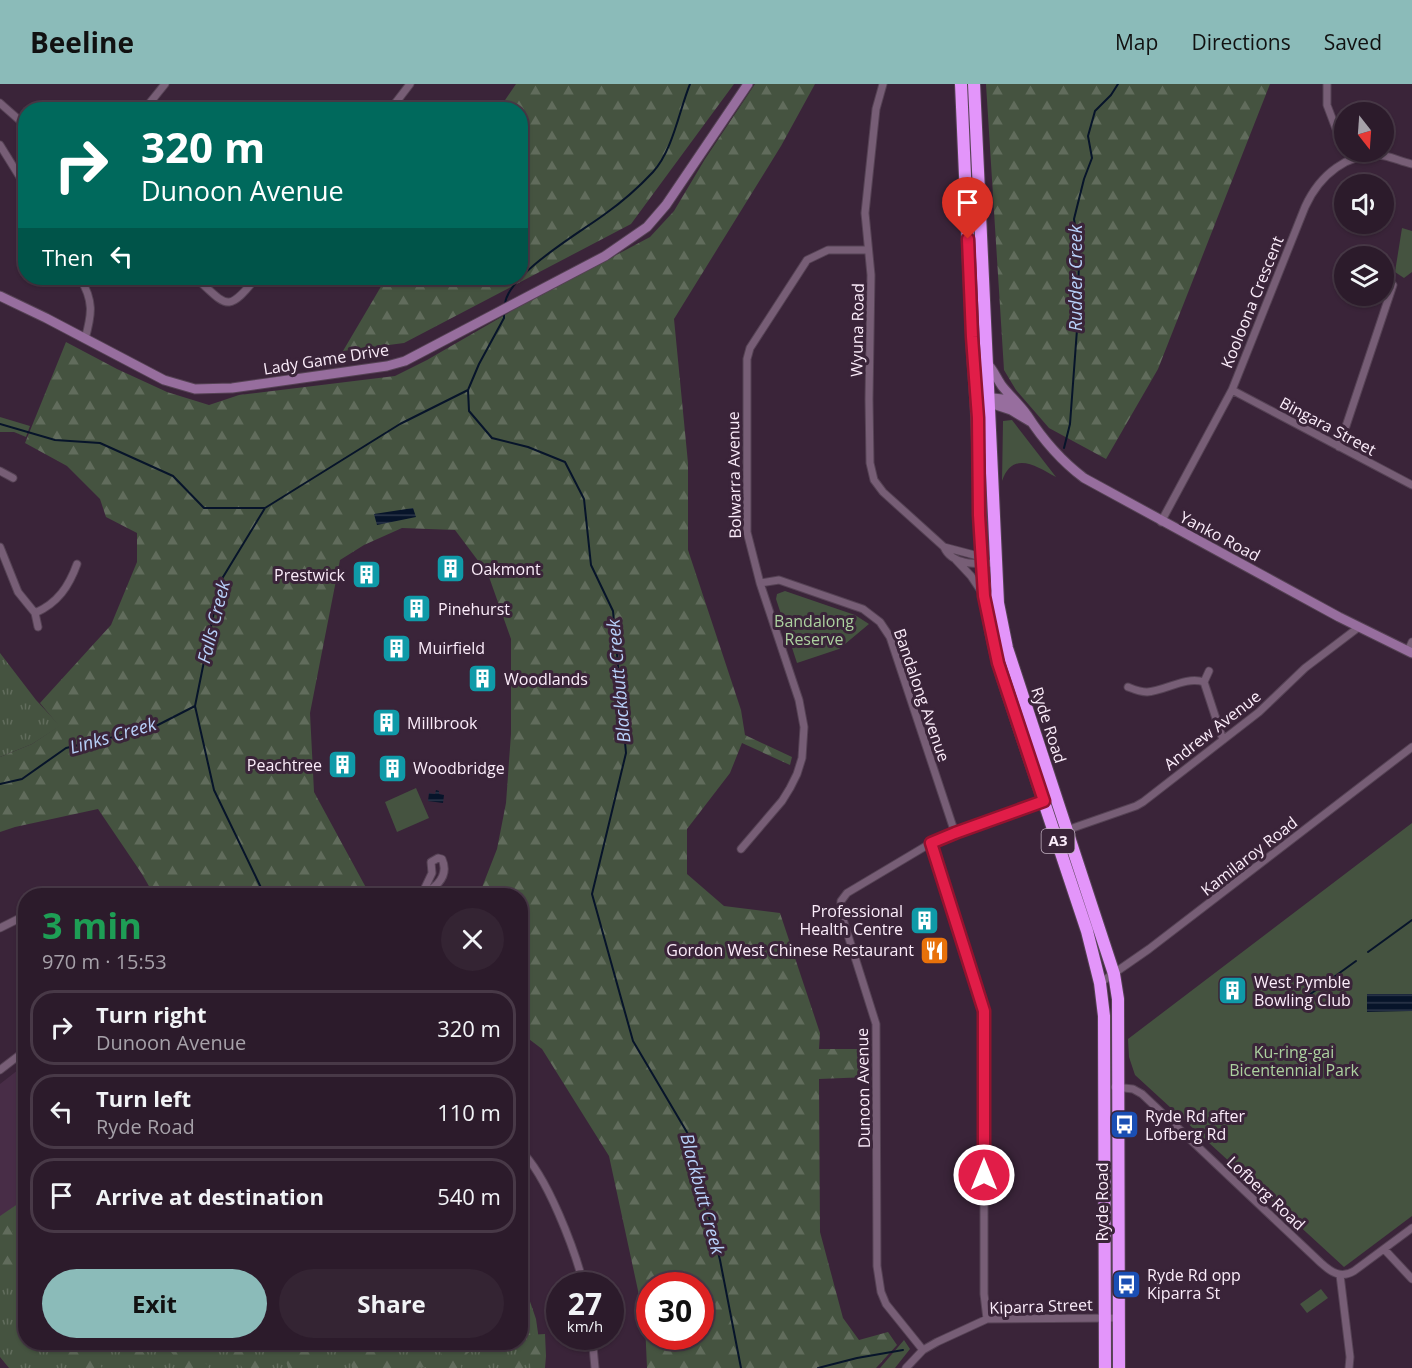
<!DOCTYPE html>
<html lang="en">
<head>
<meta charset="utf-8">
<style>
	body { margin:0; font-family:"Open Sans",sans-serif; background:#342433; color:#f1f3f6; height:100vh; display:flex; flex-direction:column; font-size:22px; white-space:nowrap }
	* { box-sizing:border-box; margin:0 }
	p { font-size:20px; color:#a6a1a9 }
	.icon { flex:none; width:33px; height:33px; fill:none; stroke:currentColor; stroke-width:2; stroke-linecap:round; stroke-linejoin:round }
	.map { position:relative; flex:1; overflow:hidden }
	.sheet { position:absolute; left:18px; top:804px; width:510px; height:462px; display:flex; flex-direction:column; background:#2c1b2b; border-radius:24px; box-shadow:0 2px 4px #0004,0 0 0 2px #483947 }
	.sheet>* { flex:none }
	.hud { position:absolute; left:18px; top:18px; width:510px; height:183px; border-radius:24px; box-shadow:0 2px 4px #0004,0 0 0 2px #483947; background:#00695c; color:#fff; overflow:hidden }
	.needle { width:39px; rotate:163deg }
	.fabs { position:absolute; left:1334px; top:18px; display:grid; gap:12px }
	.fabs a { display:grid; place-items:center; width:60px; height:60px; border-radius:50%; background:#2c1b2b; box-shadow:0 2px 4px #0004,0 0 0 2px #483947; font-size:30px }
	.speed { position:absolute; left:546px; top:1188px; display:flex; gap:12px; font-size:30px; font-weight:700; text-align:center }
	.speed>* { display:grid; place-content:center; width:78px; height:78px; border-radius:50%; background:#2c1b2b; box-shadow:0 2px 4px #0004,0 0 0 2px #483947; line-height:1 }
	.speed small { font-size:15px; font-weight:400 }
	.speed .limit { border:9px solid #d22; background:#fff; color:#111 }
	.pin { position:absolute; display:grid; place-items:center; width:51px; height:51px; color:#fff; margin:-62px -26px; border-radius:50% 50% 50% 0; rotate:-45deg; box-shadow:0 0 6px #0007 }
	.pin .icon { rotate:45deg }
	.me { position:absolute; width:66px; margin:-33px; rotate:0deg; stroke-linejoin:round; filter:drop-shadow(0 0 4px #0008) }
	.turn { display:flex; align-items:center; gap:21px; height:126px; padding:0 24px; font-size:27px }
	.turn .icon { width:78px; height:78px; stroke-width:2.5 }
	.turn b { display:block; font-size:42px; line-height:51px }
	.then { display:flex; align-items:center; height:57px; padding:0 24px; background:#0003; gap:12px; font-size:22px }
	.round { display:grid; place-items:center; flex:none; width:63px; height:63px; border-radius:32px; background:#342433 }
	.summary { display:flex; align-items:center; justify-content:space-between; height:102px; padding:0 24px }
	h1 { font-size:36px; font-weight:700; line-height:45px; color:#1e9e55 }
	.action { display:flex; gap:12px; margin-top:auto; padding:12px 24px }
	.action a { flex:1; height:69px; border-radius:36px; background:#8bbbb9; color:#111; font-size:24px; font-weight:700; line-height:69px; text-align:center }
	.action a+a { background:#342433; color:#f1f3f6 }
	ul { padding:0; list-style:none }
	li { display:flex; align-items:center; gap:18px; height:75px; margin:0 12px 9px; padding:0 12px; border:3px solid #483947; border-radius:24px }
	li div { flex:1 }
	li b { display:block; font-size:22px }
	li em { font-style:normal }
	header { display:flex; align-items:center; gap:36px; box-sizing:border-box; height:84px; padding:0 30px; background:#8bbbb9; color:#111 }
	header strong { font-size:28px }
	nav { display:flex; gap:33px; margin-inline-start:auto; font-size:21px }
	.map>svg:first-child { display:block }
	.built { fill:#482d47 }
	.grass { fill:url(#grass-tufts) }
	.forest { fill:url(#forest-firs); fill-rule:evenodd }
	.park { fill:#455340 }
	.water { fill:url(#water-rules) }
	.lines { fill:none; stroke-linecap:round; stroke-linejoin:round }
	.stream { stroke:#07142a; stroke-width:2 }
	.street-casing { stroke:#554254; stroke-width:9 }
	.secondary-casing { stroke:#554254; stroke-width:11 }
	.highway-casing { stroke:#554254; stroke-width:14 }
	.street { stroke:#775e76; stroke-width:7 }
	.secondary { stroke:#976e9e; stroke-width:9 }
	.highway { stroke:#e395fa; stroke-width:12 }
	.route-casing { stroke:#92132f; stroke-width:15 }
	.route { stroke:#e11d48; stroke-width:10 }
	.labels { text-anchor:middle; stroke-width:6; stroke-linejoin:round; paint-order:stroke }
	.shield { fill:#3a2439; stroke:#c1b0c0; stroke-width:1.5 }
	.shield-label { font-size:15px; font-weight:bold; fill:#fbecfa }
	.street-label { font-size:16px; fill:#fbecfa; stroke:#3a2439 }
	.poi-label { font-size:16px; fill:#fbecfa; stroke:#3a2439; text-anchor:start }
	.park-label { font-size:16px; fill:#acd19f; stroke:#3a2439 }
	.water-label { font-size:18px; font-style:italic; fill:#b8d1fa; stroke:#3a2439 }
</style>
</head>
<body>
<header>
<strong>Beeline</strong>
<nav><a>Map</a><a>Directions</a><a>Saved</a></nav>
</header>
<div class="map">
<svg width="1412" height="1284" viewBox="0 0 1412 1284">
	<defs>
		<pattern id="grass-tufts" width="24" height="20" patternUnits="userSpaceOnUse" patternTransform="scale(1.5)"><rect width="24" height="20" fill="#455340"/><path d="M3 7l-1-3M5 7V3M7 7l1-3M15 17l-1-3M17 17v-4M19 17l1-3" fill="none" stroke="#616c5c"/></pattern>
		<pattern id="forest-firs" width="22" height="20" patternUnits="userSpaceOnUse" patternTransform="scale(1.5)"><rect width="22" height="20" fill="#455340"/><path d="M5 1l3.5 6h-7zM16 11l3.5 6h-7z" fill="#616c5c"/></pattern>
		<pattern id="water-rules" width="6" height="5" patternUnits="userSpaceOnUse" patternTransform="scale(1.5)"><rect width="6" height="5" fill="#07142a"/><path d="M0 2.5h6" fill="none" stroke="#2c364a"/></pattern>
	</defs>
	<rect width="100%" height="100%" fill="#3a2439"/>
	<path class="built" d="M18 986 25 996V1119L0 1139V1000Z"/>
	<path class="grass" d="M0 569 36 616 60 642 32 660 0 673Z
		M25 1119 26 1258H520L521 1191 536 1235 543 1284H9L0 1273V1138Z"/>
	<path class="forest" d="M516 0H734L631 140 404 259 343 267 386 194H520V26L499 25Z
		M755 0H815L781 62 674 235 688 379V466L741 626 745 651 792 673 790 681 742 659 730 689 687 745V790L724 822 780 829 820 949 819 965H867L868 993 819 995 820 1148 843 1234 859 1256 888 1248 897 1261 876 1284H647L645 1239 609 1072 542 965 521 949 520 812 479 811 497 765 506 719 511 650V555L488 490 455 446 402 444 364 461 340 476 310 629 314 708 370 811H154L142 790 98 725 15 743 0 748V673L32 660 59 642 40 619 111 541 137 478V449L106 433 100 415 67 382 25 359 66 258 117 285 167 308 209 321 239 311 395 292 427 276 515 225 650 153 674 127 705 75ZM650 1202H700V1252H650Z
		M986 0H1270L1158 285 1106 375 1049 344 1016 306 1004 286Z
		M25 1115V1134L19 1137 12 1148 19 1161 25 1160V1207L9 1184H0V1132Z
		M545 1250 546 1272 545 1284H531L525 1263 528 1251Z
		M411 1258 425 1260V1268L422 1271 428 1283 412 1284 409 1281 411 1270 408 1261Z
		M61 1259H82L102 1284H77L66 1271Z
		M117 1259H137L154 1284H135Z
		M165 1259H191L209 1284H182Z
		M226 1259H244L261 1284H243L229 1268Z
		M281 1259H307L317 1284H288Z
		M347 1259H380L394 1284H352Z
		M448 1259V1258L480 1259 467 1270 460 1279 461 1284H446L441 1272V1266L446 1263Z
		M518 1273 525 1284H507L513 1274Z"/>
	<path class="park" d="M1402 144 1412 147V188L1404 194 1395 188Z
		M0 333 30 342 26 353 14 348H0Z
		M1012 336 1056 393C1036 382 1013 366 1002 397L1003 337Z
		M785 507 855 531 869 540 839 565 797 579 776 515 777 510Z
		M416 704 429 734 397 748 385 718Z
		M1412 739V1132L1344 1183 1135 991 1129 973 1128 955Z
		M1321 1205 1328 1214 1307 1229 1300 1220Z
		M904 1256 910 1265 895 1284H880Z"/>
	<path class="water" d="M413 424 416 433 377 441 374 430Z
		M436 706 439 707V710L444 711 443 719 428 717 429 709 435 710Z
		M1367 910H1412V927L1367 928Z"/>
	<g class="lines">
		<path class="stream" d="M505 220C508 190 581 148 605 130 622 118 639 103 653 88 673 66 679 27 690 0
			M504 228V234L479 280 468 306 469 327 492 354 528 363 565 378 584 415 591 481 613 527 626 669 592 810 633 957 688 1050 720 1176 741 1284
			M0 340 55 356 100 359 173 392 204 424H265
			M1064 364 1070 340 1078 232 1079 167 1074 135 1084 95 1092 74 1088 52 1095 27 1111 11 1118 0
			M0 700 22 695 66 664 152 644 195 622
			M265 812 214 706 195 622 220 498 265 424 400 340 468 306
			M1368 868 1412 836
			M1294 922 1356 877
			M818 1284 857 1274 903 1266"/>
		<defs>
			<path id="street" d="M883 0 876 25 865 129 871 191 869 315 870 379 874 396 883 408 944 463C952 482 978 480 995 479
				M1327 0V21L1344 66
				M0 19 26 42
				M144 26 165 0
				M390 26 410 0
				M0 61 26 103
				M80 194C94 217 92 230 85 255
				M196 194C227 222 227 230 256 194
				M1232 306 1412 401
				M1339 363 1393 201
				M0 387 13 394
				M1161 438 1232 306 1305 123C1319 92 1348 66 1385 72 1394 74 1403 78 1412 80
				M0 463 18 508 35 529 38 543
				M944 463 982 473
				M956 476 971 492 983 510
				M760 499 779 496 863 525 880 538 890 553 955 749
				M35 529C58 519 69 502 77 480
				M1408 567 1412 558
				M1204 598 1209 587
				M1128 603C1133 605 1140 608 1147 608 1165 607 1185 592 1204 598L1223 656
				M1067 746 1136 722 1143 718 1259 628 1305 584 1359 543
				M931 759 984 927V1210L987 1235
				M741 765 782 717 790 704 797 690 802 674 804 643 799 616 760 499 747 448V275L750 264 807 176 828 166H868
				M420 812C434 805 450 793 442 775L438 774 431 778 432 789 422 810
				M0 844 26 831
				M1100 899 1149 865 1412 663
				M0 986 26 966
				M1115 1003 1133 1005 1142 1010 1321 1179C1331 1188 1341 1195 1354 1187L1412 1144
				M520 1066C547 1091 575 1166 584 1202
				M1384 1165 1412 1195
				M1340 1191 1350 1273 1349 1284
				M592 1252 595 1284
				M923 1266 886 1220 881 1208 877 1182 876 940 841 829V817L847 809 931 759 955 749 1044 717
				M906 1284 923 1266 937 1258 987 1235 1119 1234"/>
			<path id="secondary" d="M0 212 46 234 164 296 195 305 232 304 387 282 405 277 605 172 647 143 666 121 748 0
				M987 279C994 287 997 295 1002 302 1010 312 1020 321 1027 331 1043 356 1060 376 1084 394L1339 533 1412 569
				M984 313 1002 315 1017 321
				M984 317 1011 326 1031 338"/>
			<path id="highway" d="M961 0C965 84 968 167 972 251 973 278 976 305 977 332 981 421 976 509 1003 595L1087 847 1100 899 1104 932 1105 1284
				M974 0 998 519 1007 564 1114 890 1118 915 1119 1284"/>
		</defs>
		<use href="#street" class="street-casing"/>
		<use href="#secondary" class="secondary-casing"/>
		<use href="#highway" class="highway-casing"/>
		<use href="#street" class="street"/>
		<use href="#secondary" class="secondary"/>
		<use href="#highway" class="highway"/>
	</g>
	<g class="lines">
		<defs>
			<path id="route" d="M968 155 972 253 978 334 979 431 984 512 998 579 1044 717 955 749 931 759 984 927V1091"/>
		</defs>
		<use href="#route" class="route-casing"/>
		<use href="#route" class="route"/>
	</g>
	<defs>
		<symbol id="building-square" viewBox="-11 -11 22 22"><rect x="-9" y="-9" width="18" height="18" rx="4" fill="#0f9aa8" stroke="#3a2439"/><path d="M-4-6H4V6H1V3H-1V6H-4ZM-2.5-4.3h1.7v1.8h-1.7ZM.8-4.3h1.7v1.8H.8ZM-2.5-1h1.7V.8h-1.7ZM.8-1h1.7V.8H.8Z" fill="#fff"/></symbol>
		<symbol id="restaurant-square" viewBox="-11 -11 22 22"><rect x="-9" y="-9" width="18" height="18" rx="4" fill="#e8710a" stroke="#3a2439"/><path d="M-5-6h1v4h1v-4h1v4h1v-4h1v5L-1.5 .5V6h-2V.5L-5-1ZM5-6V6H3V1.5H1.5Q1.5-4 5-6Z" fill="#fff"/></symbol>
		<symbol id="bus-square" viewBox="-11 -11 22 22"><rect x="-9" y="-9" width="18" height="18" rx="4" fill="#1a4fb4" stroke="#3a2439"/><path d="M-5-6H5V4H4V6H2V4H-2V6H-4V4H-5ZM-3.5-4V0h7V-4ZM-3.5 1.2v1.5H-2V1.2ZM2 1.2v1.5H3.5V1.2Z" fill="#fff"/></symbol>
	</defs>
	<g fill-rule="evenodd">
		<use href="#building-square" x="434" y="468" width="33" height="33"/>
		<use href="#building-square" x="350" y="474" width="33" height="33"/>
		<use href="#building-square" x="400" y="508" width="33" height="33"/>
		<use href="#building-square" x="380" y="548" width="33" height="33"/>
		<use href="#building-square" x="466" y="578" width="33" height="33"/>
		<use href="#building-square" x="370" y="622" width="33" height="33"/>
		<use href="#building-square" x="326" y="664" width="33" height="33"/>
		<use href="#building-square" x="376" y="668" width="33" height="33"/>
		<use href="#building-square" x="908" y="820" width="33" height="33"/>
		<use href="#restaurant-square" x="918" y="850" width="33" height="33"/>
		<use href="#building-square" x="1216" y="890" width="33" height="33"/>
		<use href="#bus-square" x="1108" y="1024" width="33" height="33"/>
		<use href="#bus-square" x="1110" y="1184" width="33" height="33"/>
	</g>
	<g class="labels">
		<rect class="shield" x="1041.5" y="745" width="33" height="24" rx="4.5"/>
		<g class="shield-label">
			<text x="1058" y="762">A3</text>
		</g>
		<g class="street-label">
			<text transform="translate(1252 218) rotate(-68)" y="6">Kooloona Crescent</text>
			<text transform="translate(857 246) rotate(-89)" y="6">Wyuna Road</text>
			<text transform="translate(326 275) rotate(-9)" y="6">Lady Game Drive</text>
			<text transform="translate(1328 342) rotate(28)" y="6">Bingara Street</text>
			<text transform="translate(734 391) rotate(-91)" y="6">Bolwarra Avenue</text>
			<text transform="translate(1220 452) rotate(28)" y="6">Yanko Road</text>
			<text transform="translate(922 611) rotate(71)" y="6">Bandalong Avenue</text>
			<text transform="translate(1049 641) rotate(72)" y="6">Ryde Road</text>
			<text transform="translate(1212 646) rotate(-38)" y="6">Andrew Avenue</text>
			<text transform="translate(1249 772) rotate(-38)" y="6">Kamilaroy Road</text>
			<text transform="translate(863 1004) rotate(-91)" y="6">Dunoon Avenue</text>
			<text transform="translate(1266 1109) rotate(43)" y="6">Lofberg Road</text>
			<text transform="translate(1102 1118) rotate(-90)" y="6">Ryde Road</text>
			<text transform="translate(1041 1222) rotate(-2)" y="6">Kiparra Street</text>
		</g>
		<g class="poi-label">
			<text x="471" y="491">Oakmont</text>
			<text x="345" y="497" text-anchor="end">Prestwick</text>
			<text x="438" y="531">Pinehurst</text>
			<text x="418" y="570">Muirfield</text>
			<text x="504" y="601">Woodlands</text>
			<text x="407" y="645">Millbrook</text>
			<text x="322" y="687" text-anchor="end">Peachtree</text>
			<text x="413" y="690">Woodbridge</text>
			<text x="903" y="833" text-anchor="end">Professional<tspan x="903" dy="18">Health Centre</tspan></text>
			<text x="914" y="872" text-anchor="end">Gordon West Chinese Restaurant</text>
			<text x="1254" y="904">West Pymble<tspan x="1254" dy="18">Bowling Club</tspan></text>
			<text x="1145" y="1038">Ryde Rd after<tspan x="1145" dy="18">Lofberg Rd</tspan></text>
			<text x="1147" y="1197">Ryde Rd opp<tspan x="1147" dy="18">Kiparra St</tspan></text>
		</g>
		<g class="park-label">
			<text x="814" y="543">Bandalong<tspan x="814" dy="18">Reserve</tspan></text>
			<text x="1294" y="974">Ku-ring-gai<tspan x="1294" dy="18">Bicentennial Park</tspan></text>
		</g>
		<g class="water-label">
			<text transform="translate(1076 194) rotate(-90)" y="6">Rudder Creek</text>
			<text transform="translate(214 538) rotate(-76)" y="6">Falls Creek</text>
			<text transform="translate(619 597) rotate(-95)" y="6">Blackbutt Creek</text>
			<text transform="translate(113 652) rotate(-16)" y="6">Links Creek</text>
			<text transform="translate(702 1110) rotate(75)" y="6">Blackbutt Creek</text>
		</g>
	</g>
</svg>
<div class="fabs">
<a><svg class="needle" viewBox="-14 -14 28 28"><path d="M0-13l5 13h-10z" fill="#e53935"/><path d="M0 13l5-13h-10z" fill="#a6a1a9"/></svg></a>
<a><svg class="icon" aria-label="sound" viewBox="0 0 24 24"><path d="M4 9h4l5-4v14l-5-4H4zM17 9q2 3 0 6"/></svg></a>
<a><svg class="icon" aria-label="layers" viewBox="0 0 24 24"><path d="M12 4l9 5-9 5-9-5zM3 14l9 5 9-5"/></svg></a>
</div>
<div class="speed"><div>27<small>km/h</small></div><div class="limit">30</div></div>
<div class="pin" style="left:968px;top:155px;background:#d93025"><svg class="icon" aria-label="arrive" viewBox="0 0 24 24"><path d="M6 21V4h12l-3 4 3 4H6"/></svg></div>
<svg class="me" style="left:984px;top:1091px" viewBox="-20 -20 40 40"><circle r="17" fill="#e11d48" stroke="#fff" stroke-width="3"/><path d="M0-11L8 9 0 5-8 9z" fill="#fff"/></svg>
<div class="hud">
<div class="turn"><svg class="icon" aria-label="right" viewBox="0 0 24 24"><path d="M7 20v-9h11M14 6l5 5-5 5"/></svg><div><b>320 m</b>Dunoon Avenue</div></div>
<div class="then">Then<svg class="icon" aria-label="left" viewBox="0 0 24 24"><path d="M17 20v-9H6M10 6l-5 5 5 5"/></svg></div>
</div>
<section class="sheet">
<div class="summary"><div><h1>3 min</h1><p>970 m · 15:53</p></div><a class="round"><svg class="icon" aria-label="close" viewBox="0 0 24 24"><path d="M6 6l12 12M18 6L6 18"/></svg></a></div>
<ul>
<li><svg class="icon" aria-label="right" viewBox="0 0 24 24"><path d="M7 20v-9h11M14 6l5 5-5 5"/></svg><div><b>Turn right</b><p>Dunoon Avenue</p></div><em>320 m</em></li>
<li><svg class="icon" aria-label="left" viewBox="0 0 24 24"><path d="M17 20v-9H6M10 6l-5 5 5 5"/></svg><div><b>Turn left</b><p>Ryde Road</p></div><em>110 m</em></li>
<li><svg class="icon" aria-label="arrive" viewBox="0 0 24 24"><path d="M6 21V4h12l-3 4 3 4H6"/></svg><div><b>Arrive at destination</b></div><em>540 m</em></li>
</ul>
<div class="action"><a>Exit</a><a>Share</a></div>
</section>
</div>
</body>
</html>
